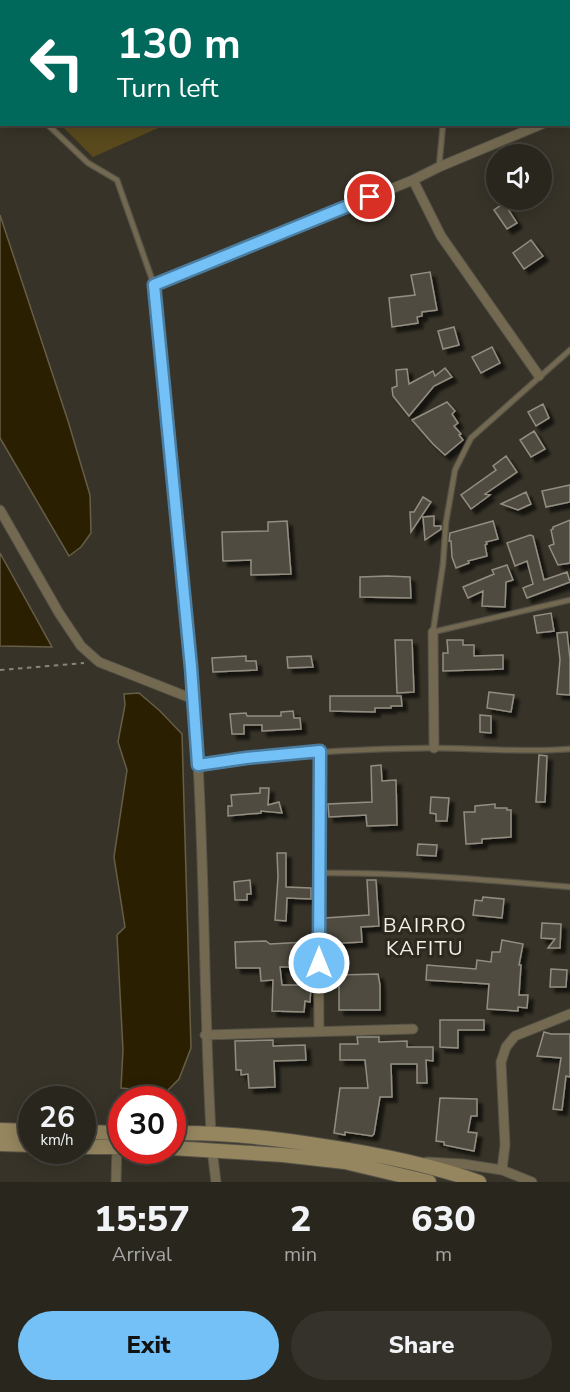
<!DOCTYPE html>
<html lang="en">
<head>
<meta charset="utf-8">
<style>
	body { margin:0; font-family:"Nunito Sans",sans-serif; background:#35322b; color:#f1f3f6; height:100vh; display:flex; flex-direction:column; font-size:22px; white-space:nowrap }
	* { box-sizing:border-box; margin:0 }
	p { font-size:20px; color:#a5a5a4 }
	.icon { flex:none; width:33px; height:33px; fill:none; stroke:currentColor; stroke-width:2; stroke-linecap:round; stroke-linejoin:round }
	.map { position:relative; height:1182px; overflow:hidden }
	.panel { display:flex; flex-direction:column; background:#29261e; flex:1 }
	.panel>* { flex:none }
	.hud { position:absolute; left:0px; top:0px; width:570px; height:126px; box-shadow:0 3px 15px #0003,0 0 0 2px #45433c; background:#00695c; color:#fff; overflow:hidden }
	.fabs { position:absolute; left:486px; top:144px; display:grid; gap:12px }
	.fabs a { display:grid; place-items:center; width:66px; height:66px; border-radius:50%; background:#29261e; box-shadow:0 3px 15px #0003,0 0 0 2px #45433c; font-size:30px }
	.speed { position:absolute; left:18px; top:1086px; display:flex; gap:12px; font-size:30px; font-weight:700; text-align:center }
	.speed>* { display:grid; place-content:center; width:78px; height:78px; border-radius:50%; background:#29261e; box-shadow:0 3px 15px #0003,0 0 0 2px #45433c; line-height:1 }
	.speed small { font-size:15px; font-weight:400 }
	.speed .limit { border:9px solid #d22; background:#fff; color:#111 }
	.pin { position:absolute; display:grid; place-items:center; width:51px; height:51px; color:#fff; margin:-26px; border:3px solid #fff; border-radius:50%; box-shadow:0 2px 6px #0007 }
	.me { position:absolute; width:66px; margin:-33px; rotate:0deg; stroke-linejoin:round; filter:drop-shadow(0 0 4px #0008) }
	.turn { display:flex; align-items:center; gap:21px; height:126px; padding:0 18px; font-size:27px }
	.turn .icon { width:78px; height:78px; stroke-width:2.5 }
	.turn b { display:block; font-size:42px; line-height:51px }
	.eta { display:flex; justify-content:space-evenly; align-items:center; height:102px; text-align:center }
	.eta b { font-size:36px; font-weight:800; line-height:42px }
	.button { display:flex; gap:12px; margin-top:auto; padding:12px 18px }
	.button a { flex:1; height:69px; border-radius:36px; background:#73c1f6; color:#111; font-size:24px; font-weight:800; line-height:69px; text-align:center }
	.button a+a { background:#35322b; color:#f1f3f6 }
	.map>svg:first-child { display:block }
	.green { fill:#59491d }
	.water { fill:#2a1f00; stroke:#665e46; stroke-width:1.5 }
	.building { fill:#4f4b3f; stroke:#938e81; stroke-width:1.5; filter:url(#shadow) }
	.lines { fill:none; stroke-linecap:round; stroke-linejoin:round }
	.service-casing { stroke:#555147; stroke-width:7 }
	.minor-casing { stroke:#555147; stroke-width:11 }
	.secondary-casing { stroke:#555147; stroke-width:16 }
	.path { stroke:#89867d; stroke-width:2; stroke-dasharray:4.5 4.5; stroke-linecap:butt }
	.service { stroke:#726950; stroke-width:4.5 }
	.minor { stroke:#726950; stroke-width:9 }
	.secondary { stroke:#95865f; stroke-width:14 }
	.route-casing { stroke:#4b7da0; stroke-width:15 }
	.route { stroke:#73c1f6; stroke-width:10 }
	.labels { text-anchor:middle; stroke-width:6; stroke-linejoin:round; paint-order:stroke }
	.quarter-label { font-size:20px; letter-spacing:1.5px; fill:#f3f1ea; stroke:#2d291f }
</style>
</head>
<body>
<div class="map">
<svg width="570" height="1182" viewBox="0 0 570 1182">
	<defs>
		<filter id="shadow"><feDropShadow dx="5" dy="5" stdDeviation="1.5" flood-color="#0009"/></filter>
	</defs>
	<rect width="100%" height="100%" fill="#373328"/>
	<path class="green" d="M0 0H428L2 2 1 14Z
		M61 125H165L93 157Z"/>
	<path class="water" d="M0 215 68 421 90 495 91 533 81 547 69 556 0 438Z
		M0 553 52 647 0 646Z
		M139 693 160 711 182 734 191 1048 179 1079 166 1092 121 1088 123 1050 117 935 125 927 114 857 127 770 118 742 125 705 124 694Z"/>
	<path class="building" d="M504 203 517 223 507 229 494 210Z
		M531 240 543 256 524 269 513 253Z
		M430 272 437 310 422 312V316L417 317 418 323 392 327 389 298 415 295 411 275Z
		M454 327 459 345 443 349 438 331Z
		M492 347 500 363 481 373 472 357Z
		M445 368 452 377 434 386 409 416 393 396 392 388 397 386 396 370 407 369 409 384 433 371 435 376Z
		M447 402 455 411 452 414 458 423 454 426 461 434 459 435 463 440 445 455 433 444 412 420Z
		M543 404 549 418 536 426 528 412Z
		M534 431 545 449 531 457 520 440Z
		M506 456 517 472 485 494 490 495 471 509 461 495 496 470 493 466Z
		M570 485V502L546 507 542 491Z
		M526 492 531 504 518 510 501 504Z
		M423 497 431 502 411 532 410 512H414Z
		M434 516V526H441V529L425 540 423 517Z
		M570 520V563L558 565 549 546 554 544 551 530 553 529V527Z
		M287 521 291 574 251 575V560L223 561 222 532 268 531V522Z
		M493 521 498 539 486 542 487 544 485 545 487 556 468 561 469 563 456 568 452 557 451 541H449L450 533Z
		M530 535 533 536 544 580 567 572 570 582 527 598 523 588 533 584 527 561 515 566 507 543Z
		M507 565 513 580 506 582 505 607 482 606 483 591 468 598 463 587 494 574 492 570Z
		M387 576 410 577 411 598 360 597V577Z
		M551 613 554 631 537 633 534 616Z
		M567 632 570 659V695L557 694 560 660 557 633Z
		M395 640H412L414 692 397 693Z
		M447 640H463V645H474V656L503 655V669L443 671V653H448Z
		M246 656V661H256L257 670 213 672 212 658Z
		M311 656 313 667 288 668 287 657Z
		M489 692 514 695 511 712 487 708Z
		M330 696H401L402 706H391V708H375V712L330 711Z
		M293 711 294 718H300L301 729 262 731V725H244V734H232L230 714 246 713 247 716H281V712Z
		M480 715 491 716V733L480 732Z
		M539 755 547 756 545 802H536Z
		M381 765 382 781 396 780 397 825 367 826 366 815 329 817 328 804 372 802 371 766Z
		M260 788H269L268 805 279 802 282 813 261 811V813L228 816V806H232L231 795 260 793Z
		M431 797 449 798 447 821H436V814L430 813Z
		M495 804V808H507V810H511V837L482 839V843L466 844 464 812H475V806Z
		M418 844 437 845 436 856 417 855Z
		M277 853H286V887L311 888V899L287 898 286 921 275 920 278 877Z
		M250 880 251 894H247V900H235L234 882Z
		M367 880H376L379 926 361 927 362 942 325 944V918L369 915Z
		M483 897 504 899 502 918 473 915 475 900 482 901Z
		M542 923 561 924 560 948H548L555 939 541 938Z
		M502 940 523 944 519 965H521L519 995H528L527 1008 518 1007V1011L487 1009 489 984 426 980 427 965 476 969 477 960 491 962 492 952H500Z
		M266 941 270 944 306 942V950H309V967H280L282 985H311L310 1002 305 1001 304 1012 272 1011 273 980 261 981 260 968H236L235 942Z
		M551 969 567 970 566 987H550Z
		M378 974 380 985V1010H339V975Z
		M440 1020H484V1030H458V1048L440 1047Z
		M544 1032 551 1034H570V1077L566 1076 562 1110 553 1109 561 1058 537 1056Z
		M357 1037H379V1042L407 1041V1047H433V1061L426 1060 427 1083H417V1064H391L392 1097H380L374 1134 372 1136 345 1132V1135L334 1133 340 1088H368L365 1060H340V1044H358Z
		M273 1040V1046L305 1045 306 1060 274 1061 275 1087 249 1088 248 1074 241 1075V1070H236L235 1041Z
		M440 1098 477 1099V1116H471L468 1132 477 1133 474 1151 444 1145V1142L436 1141Z"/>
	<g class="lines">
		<defs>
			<path id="service" d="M457 0 458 2
				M0 32 2 42
				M47 124 88 163 117 180 154 285
				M439 167 443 124
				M570 350 471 438 455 470 446 522 443 564 433 632 570 600
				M199 765C277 753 354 749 432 748 478 748 524 753 570 749
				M318 873C403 872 486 880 570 887"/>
			<path id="minor" d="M568 113H570
				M413 180 441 236 539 376
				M0 510 59 613 81 646 99 662 193 699
				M433 632 434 748
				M319 1031 318 873 320 751
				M205 1035 413 1029
				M211 1132C204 1010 205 887 198 764 189 604 170 445 154 285L413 180 439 167 542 124
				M212 1149 216 1182
				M427 1162 463 1164 502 1170 532 1182
				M502 1170 505 1145 501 1062 506 1047 515 1036 570 1014
				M116 1182 117 1147"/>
			<path id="secondary" d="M0 1130 32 1131
				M82 1132 122 1133
				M172 1133C223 1132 273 1138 323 1146 377 1154 428 1164 479 1182
				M0 1144 32 1145
				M82 1147H122
				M172 1148 283 1155 345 1162 429 1182"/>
		</defs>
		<use href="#service" class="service-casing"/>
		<use href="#minor" class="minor-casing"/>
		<use href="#secondary" class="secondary-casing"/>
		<path class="path" d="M0 670 84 663"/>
		<use href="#service" class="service"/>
		<use href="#minor" class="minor"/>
		<use href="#secondary" class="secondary"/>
	</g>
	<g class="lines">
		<defs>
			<path id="route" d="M319 963 320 751 246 758 198 765 191 667 154 285 370 197"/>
		</defs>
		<use href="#route" class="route-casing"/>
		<use href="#route" class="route"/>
	</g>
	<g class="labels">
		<g class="quarter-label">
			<text x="425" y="932">BAIRRO<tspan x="425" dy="23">KAFITU</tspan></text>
		</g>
	</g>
</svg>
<div class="fabs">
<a><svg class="icon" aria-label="sound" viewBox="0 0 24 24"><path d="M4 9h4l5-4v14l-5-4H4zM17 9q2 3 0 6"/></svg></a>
</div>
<div class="speed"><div>26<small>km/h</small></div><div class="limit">30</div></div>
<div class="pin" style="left:370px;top:197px;background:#d93025"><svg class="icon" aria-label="arrive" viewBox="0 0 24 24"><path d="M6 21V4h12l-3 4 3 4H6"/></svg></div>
<svg class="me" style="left:319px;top:963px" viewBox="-20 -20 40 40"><circle r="17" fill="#73c1f6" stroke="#fff" stroke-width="3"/><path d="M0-11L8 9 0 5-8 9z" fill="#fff"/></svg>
<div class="hud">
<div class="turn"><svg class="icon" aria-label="left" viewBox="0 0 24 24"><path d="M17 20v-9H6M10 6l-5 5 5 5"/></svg><div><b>130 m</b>Turn left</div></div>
</div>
</div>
<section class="panel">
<div class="eta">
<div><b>15:57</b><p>Arrival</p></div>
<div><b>2</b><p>min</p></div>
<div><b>630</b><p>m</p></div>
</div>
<div class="button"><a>Exit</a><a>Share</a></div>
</section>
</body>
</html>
